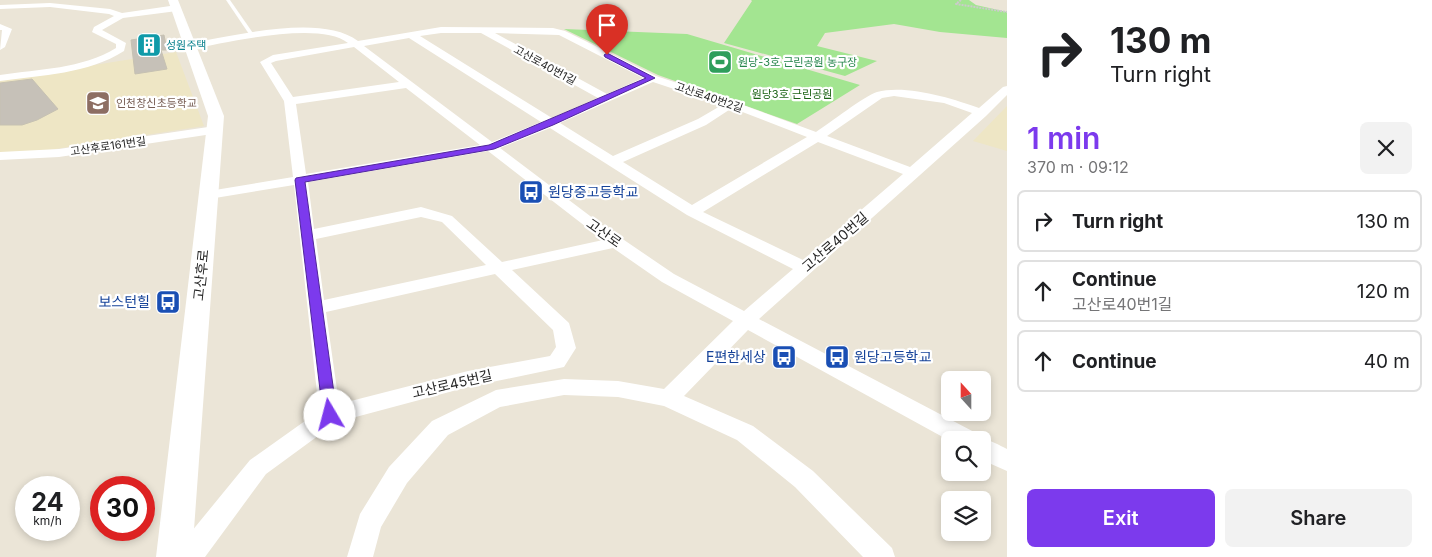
<!DOCTYPE html>
<html lang="en">
<head>
<meta charset="utf-8">
<style>
	body { margin:0; font-family:Inter,"Noto Sans KR",sans-serif; background:#f2f2f2; color:#202124; height:100vh; display:flex; flex-direction:column; font-size:19px; white-space:nowrap }
	* { box-sizing:border-box; margin:0 }
	p { font-size:16px; color:#757577 }
	.icon { flex:none; width:28px; height:28px; fill:none; stroke:currentColor; stroke-width:2; stroke-linecap:round; stroke-linejoin:round }
	.map { position:relative; flex:1; overflow:hidden }
	.drawer { display:flex; flex-direction:column; background:#fff; width:425px }
	.drawer>* { flex:none }
	.top-card { background:#fff; color:#202124; overflow:hidden }
	.needle { width:32px; rotate:339deg }
	.buttons { position:absolute; left:941px; top:371px; display:grid; gap:10px }
	.buttons a { display:grid; place-items:center; width:50px; height:50px; border-radius:8px; background:#fff; box-shadow:0 2px 8px #0003; font-size:25px }
	.speed { position:absolute; left:15px; top:476px; display:flex; gap:10px; font-size:25px; font-weight:700; text-align:center }
	.speed>* { display:grid; place-content:center; width:65px; height:65px; border-radius:50%; background:#fff; box-shadow:0 2px 8px #0003; line-height:1 }
	.speed small { font-size:12px; font-weight:400 }
	.speed .limit { border:8px solid #d22; background:#fff; color:#111 }
	.pin { position:absolute; display:grid; place-items:center; width:42px; height:42px; color:#fff; margin:-51px -21px; border-radius:50% 50% 50% 0; rotate:-45deg; box-shadow:0 0 5px #0007 }
	.pin .icon { rotate:45deg }
	.me { position:absolute; width:55px; margin:-28px; rotate:352deg; stroke-linejoin:round; filter:drop-shadow(0 0 4px #0008) }
	.turn { display:flex; align-items:center; gap:18px; height:105px; padding:0 20px; font-size:22px }
	.turn .icon { width:65px; height:65px; stroke-width:2.5 }
	.turn b { display:block; font-size:35px; line-height:42px }
	.round { display:grid; place-items:center; flex:none; width:52px; height:52px; border-radius:8px; background:#f2f2f2 }
	.head { display:flex; align-items:center; justify-content:space-between; height:85px; padding:0 20px }
	h1 { font-size:30px; font-weight:600; line-height:38px; color:#7c3aed }
	.button { display:flex; gap:10px; margin-top:auto; padding:10px 20px }
	.button a { flex:1; height:58px; border-radius:8px; background:#7c3aed; color:#fff; font-size:20px; font-weight:600; line-height:58px; text-align:center }
	.button a+a { background:#f2f2f2; color:#202124 }
	ul { padding:0; list-style:none }
	li { display:flex; align-items:center; gap:15px; height:62px; margin:0 10px 8px; padding:0 10px; border:2px solid #e0e0e0; border-radius:8px }
	li div { flex:1 }
	li b { display:block; font-size:19px }
	li em { font-style:normal }
	main { display:flex; flex:1; min-height:0 }
	.map>svg:first-child { display:block }
	.education { fill:#eee6c5 }
	.green { fill:#a3e591 }
	.building { fill:#c6c1b8; stroke:#c6c1b2 }
	.lines { fill:none; stroke-linecap:round; stroke-linejoin:round }
	.path { stroke:#cbcbcb; stroke-width:2; stroke-dasharray:2 1; stroke-linecap:butt }
	.lane { fill:#fff; fill-rule:evenodd }
	.street { fill:#fff; fill-rule:evenodd }
	.secondary { fill:#fff; fill-rule:evenodd }
	.route { fill:#7c3aed; stroke:#51269a }
	.labels { text-anchor:middle; stroke-width:4.5; stroke-linejoin:round; paint-order:stroke }
	.far-culture-label { font-size:11px; fill:#0d838f; stroke:#fff; text-anchor:start }
	.far-leisure-label { font-size:11px; fill:#27864d; stroke:#fff; text-anchor:start }
	.far-street-label { font-size:11px; fill:#272727; stroke:#fff }
	.far-park-label { font-size:11px; fill:#1d6516; stroke:#fff }
	.far-education-label { font-size:11px; fill:#785e54; stroke:#fff; text-anchor:start }
	.transit-label { font-size:14px; fill:#164399; stroke:#fff; text-anchor:start }
	.street-label { font-size:14px; fill:#272727; stroke:#fff }
</style>
</head>
<body>
<main>
<div class="map">
<svg width="1007" height="557" viewBox="0 0 1007 557">
	<rect width="100%" height="100%" fill="#ebe5d7"/>
	<path class="education" d="M176 52 204 126 36 152H0V80Z
		M1007 106V151L973 141Z"/>
	<path class="green" d="M751 0H969L976 5 1007 12V38L940 32 894 24 825 33 817 46 877 61 845 76 724 43 752 1Z
		M564 29 687 34 860 85 797 124 658 75Z"/>
	<path class="building" d="M164 35 167 50H161L167 69 135 74 131 40Z
		M32 79 58 109 37 120 22 125H0V83Z"/>
	<g class="lines">
		<path class="path" d="M961 0 956 4 1007 12"/>
		<path class="lane" d="M226 0H230L255 36V37H251Z"/>
		<path class="street" d="M50 3 110 9 122 13 177 5 181 8 177 11 123 18 102 30 126 43 124 51C88 74 42 75 0 81V75C39 69 82 69 116 48V44L92 32 94 27 114 16 109 14 50 7 0 9V5Z
			M0 24 12 29 5 47 0 50 2 30H0Z
			M441 27 553 28 565 31 656 76 735 102 816 132C830 123 864 96 877 92 905 84 952 98 979 108L1003 87 1007 86V95L986 116 759 319 976 433 979 439C988 438 999 445 1007 449V471L982 460V440L950 441 748 330 684 396 753 426 813 471 892 548 895 557H863L795 487 737 440 664 406 618 397 564 395 500 407 448 435 407 483 381 527 373 557H347L360 514 389 467 432 421 496 390 564 379 618 381 664 389 733 321 662 282 613 248 512 270 569 323 576 348 564 367 468 387 337 422 266 474 205 557H175L178 548 250 460 319 411 294 185 209 199 204 198 202 195 204 192 209 191 293 177 284 101 260 62 273 55 348 43C319 20 227 43 191 49L186 46 191 43C235 36 321 13 358 41ZM441 33H481L598 98 552 118 420 36ZM495 33 559 35 643 78 607 94ZM409 38 541 122 492 142 364 46ZM354 47 399 82 293 97 271 63 276 61ZM653 82 722 105 698 119 613 156 560 123ZM406 88 480 145 306 174 296 104ZM894 96 944 103 972 113 910 167 827 136 882 98ZM732 108 807 137 692 205 623 162 706 125ZM550 128 687 215 793 269 744 311 674 274 602 225 500 148ZM818 142 903 174 803 260 703 212ZM488 151 603 240 502 262 452 216 421 207 314 229 308 182ZM421 217 442 222 486 265 324 300 316 239ZM495 274 553 330 556 347 550 356 468 371 339 404 326 312Z
			M215 126 221 130 219 133 59 157 0 160V152L59 149Z"/>
		<path class="secondary" d="M168 0H178L224 116 192 557H156L208 116Z"/>
	</g>
	<path class="route" d="M607 53 655 78 553 125 494 149 305 182 337 415 335 420 330 421 325 420 323 415 295 180 296 178 489 145 646 78 605 57 604 55Z"/>
	<defs>
		<symbol id="building-square" viewBox="-11 -11 22 22"><rect x="-9" y="-9" width="18" height="18" rx="4" fill="#0f9aa8" stroke="#fff"/><path d="M-4-6H4V6H1V3H-1V6H-4ZM-2.5-4.3h1.7v1.8h-1.7ZM.8-4.3h1.7v1.8H.8ZM-2.5-1h1.7V.8h-1.7ZM.8-1h1.7V.8H.8Z" fill="#fff"/></symbol>
		<symbol id="stadium-square" viewBox="-11 -11 22 22"><rect x="-9" y="-9" width="18" height="18" rx="4" fill="#2e9e5b" stroke="#fff"/><path d="M0-5a6.5 5 0 1 0 0 10a6.5 5 0 1 0 0-10ZM-3.5-1.8h7v3.6h-7Z" fill="#fff"/></symbol>
		<symbol id="school-square" viewBox="-11 -11 22 22"><rect x="-9" y="-9" width="18" height="18" rx="4" fill="#8d6e63" stroke="#fff"/><path d="M0-5L7-2L0 1L-7-2ZM-4 1L0 2.5L4 1V4Q0 6-4 4Z" fill="#fff"/></symbol>
		<symbol id="bus-square" viewBox="-11 -11 22 22"><rect x="-9" y="-9" width="18" height="18" rx="4" fill="#1a4fb4" stroke="#fff"/><path d="M-5-6H5V4H4V6H2V4H-2V6H-4V4H-5ZM-3.5-4V0h7V-4ZM-3.5 1.2v1.5H-2V1.2ZM2 1.2v1.5H3.5V1.2Z" fill="#fff"/></symbol>
	</defs>
	<g fill-rule="evenodd">
		<use href="#building-square" x="135" y="31" width="28" height="28"/>
		<use href="#stadium-square" x="706" y="48" width="28" height="28"/>
		<use href="#school-square" x="84" y="89" width="28" height="28"/>
		<use href="#bus-square" x="517" y="178" width="28" height="28"/>
		<use href="#bus-square" x="154" y="288" width="28" height="28"/>
		<use href="#bus-square" x="770" y="343" width="28" height="28"/>
		<use href="#bus-square" x="823" y="343" width="28" height="28"/>
	</g>
	<g class="labels">
		<g class="far-culture-label">
			<text x="166" y="49">성원주택</text>
		</g>
		<g class="far-leisure-label">
			<text x="738" y="66">원당-3호 근린공원 농구장</text>
		</g>
		<g class="far-street-label">
			<text transform="translate(545 65) rotate(29)" y="4">고산로40번1길</text>
			<text transform="translate(709 97) rotate(19)" y="4">고산로40번2길</text>
			<text transform="translate(108 146) rotate(-8)" y="4">고산후로161번길</text>
		</g>
		<g class="far-park-label">
			<text x="792" y="98">원당3호 근린공원</text>
		</g>
		<g class="far-education-label">
			<text x="116" y="107">인천창신초등학교</text>
		</g>
		<g class="transit-label">
			<text x="548" y="197">원당중고등학교</text>
			<text x="150" y="307" text-anchor="end">보스턴힐</text>
			<text x="766" y="362" text-anchor="end">E편한세상</text>
			<text x="854" y="362">원당고등학교</text>
		</g>
		<g class="street-label">
			<text transform="translate(604 233) rotate(35)" y="5">고산로</text>
			<text transform="translate(835 242) rotate(-41)" y="5">고산로40번길</text>
			<text transform="translate(201 275) rotate(-84)" y="5">고산후로</text>
			<text transform="translate(452 384) rotate(-13)" y="5">고산로45번길</text>
		</g>
	</g>
</svg>
<div class="buttons">
<a><svg class="needle" viewBox="-14 -14 28 28"><path d="M0-13l5 13h-10z" fill="#e53935"/><path d="M0 13l5-13h-10z" fill="#757577"/></svg></a>
<a><svg class="icon" aria-label="search" viewBox="0 0 24 24"><circle cx="10" cy="10" r="6"/><path d="M15 15l6 6"/></svg></a>
<a><svg class="icon" aria-label="layers" viewBox="0 0 24 24"><path d="M12 4l9 5-9 5-9-5zM3 14l9 5 9-5"/></svg></a>
</div>
<div class="speed"><div>24<small>km/h</small></div><div class="limit">30</div></div>
<div class="pin" style="left:607px;top:55px;background:#d93025"><svg class="icon" aria-label="arrive" viewBox="0 0 24 24"><path d="M6 21V4h12l-3 4 3 4H6"/></svg></div>
<svg class="me" style="left:330px;top:415px" viewBox="-20 -20 40 40"><circle r="19" fill="#fff"/><path d="M0-13L10 11 0 6-10 11z" fill="#7c3aed"/></svg>
</div>
<section class="drawer">
<div class="top-card">
<div class="turn"><svg class="icon" aria-label="right" viewBox="0 0 24 24"><path d="M7 20v-9h11M14 6l5 5-5 5"/></svg><div><b>130 m</b>Turn right</div></div>
</div>
<div class="head"><div><h1>1 min</h1><p>370 m · 09:12</p></div><a class="round"><svg class="icon" aria-label="close" viewBox="0 0 24 24"><path d="M6 6l12 12M18 6L6 18"/></svg></a></div>
<ul>
<li><svg class="icon" aria-label="right" viewBox="0 0 24 24"><path d="M7 20v-9h11M14 6l5 5-5 5"/></svg><div><b>Turn right</b></div><em>130 m</em></li>
<li><svg class="icon" aria-label="ahead" viewBox="0 0 24 24"><path d="M12 20V5M6 11l6-6 6 6"/></svg><div><b>Continue</b><p>고산로40번1길</p></div><em>120 m</em></li>
<li><svg class="icon" aria-label="ahead" viewBox="0 0 24 24"><path d="M12 20V5M6 11l6-6 6 6"/></svg><div><b>Continue</b></div><em>40 m</em></li>
</ul>
<div class="button"><a>Exit</a><a>Share</a></div>
</section>
</main>
</body>
</html>
